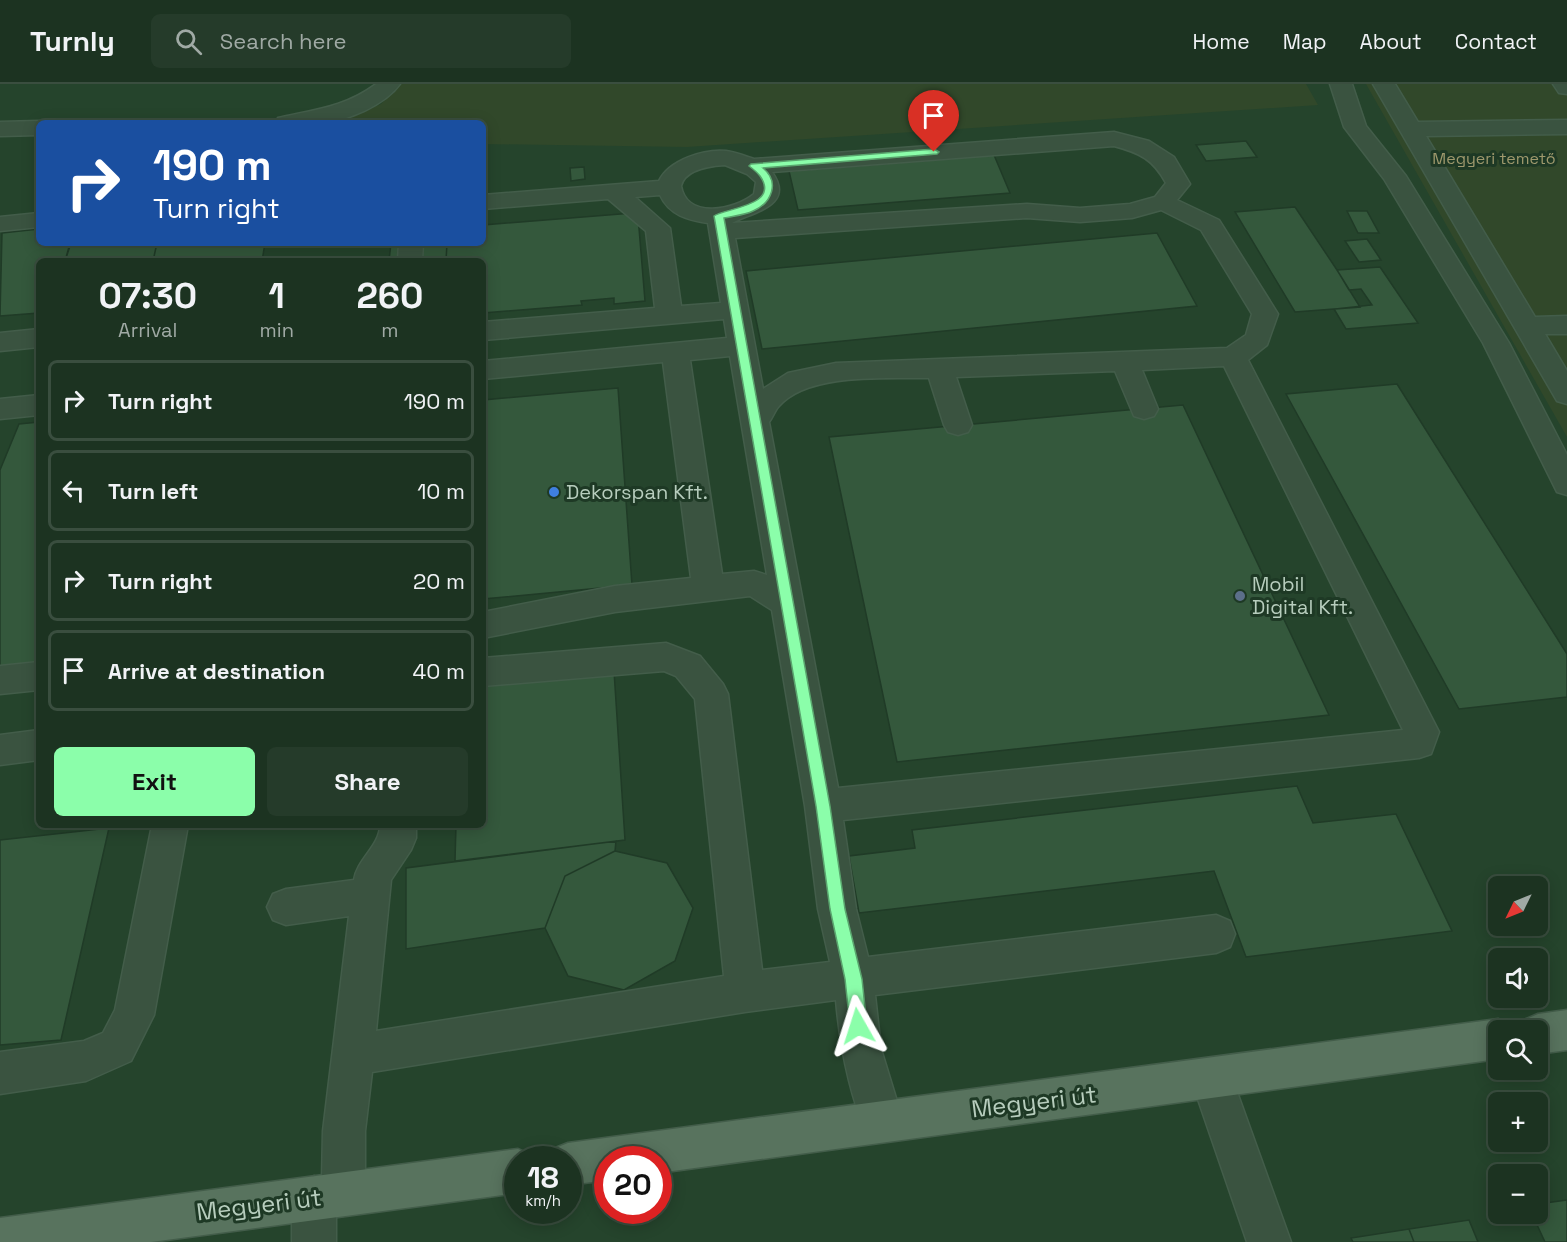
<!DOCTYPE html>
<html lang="en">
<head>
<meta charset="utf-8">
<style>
	body { margin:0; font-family:"Space Grotesk",sans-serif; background:#253b2a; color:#f1f3f6; height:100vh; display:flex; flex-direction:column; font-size:22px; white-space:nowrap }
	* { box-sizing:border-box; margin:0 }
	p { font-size:20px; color:#a0aaa5 }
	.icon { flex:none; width:33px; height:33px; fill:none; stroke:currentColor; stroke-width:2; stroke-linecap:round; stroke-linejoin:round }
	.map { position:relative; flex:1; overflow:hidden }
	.drawer { position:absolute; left:36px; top:174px; width:450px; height:570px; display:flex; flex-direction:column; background:#1c3321; border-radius:9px; box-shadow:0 3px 15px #0003,0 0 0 2px #3a4e3f }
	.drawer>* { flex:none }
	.banner { position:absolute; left:36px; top:36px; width:450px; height:126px; border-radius:9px; box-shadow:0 3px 15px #0003,0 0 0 2px #3a4e3f; background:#1a4fa0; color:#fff; overflow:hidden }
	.needle { width:39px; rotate:227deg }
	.buttons { position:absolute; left:1488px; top:792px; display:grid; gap:12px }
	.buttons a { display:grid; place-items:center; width:60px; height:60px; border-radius:9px; background:#1c3321; box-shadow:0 3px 15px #0003,0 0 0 2px #3a4e3f; font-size:30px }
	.speed { position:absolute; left:504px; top:1062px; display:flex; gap:12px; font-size:30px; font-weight:700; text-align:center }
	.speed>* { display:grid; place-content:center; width:78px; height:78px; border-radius:50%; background:#1c3321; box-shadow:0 3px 15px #0003,0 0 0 2px #3a4e3f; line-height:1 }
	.speed small { font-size:15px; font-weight:400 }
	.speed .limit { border:9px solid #d22; background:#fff; color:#111 }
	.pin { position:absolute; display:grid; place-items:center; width:51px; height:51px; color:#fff; margin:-62px -26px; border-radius:50% 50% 50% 0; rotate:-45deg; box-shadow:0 0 6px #0007 }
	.pin .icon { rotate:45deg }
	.me { position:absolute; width:66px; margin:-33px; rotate:354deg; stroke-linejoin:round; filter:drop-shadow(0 0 4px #0008) }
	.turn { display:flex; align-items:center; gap:21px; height:126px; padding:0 18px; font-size:27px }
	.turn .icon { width:78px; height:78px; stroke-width:2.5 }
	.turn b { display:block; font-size:42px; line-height:51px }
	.eta { display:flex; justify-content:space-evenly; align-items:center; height:102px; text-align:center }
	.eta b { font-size:36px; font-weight:800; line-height:42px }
	.button { display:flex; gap:12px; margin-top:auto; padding:12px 18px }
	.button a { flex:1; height:69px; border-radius:9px; background:#8bfeaa; color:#111; font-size:24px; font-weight:800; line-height:69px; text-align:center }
	.button a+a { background:#253b2a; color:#f1f3f6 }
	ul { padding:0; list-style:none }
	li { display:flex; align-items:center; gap:18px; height:81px; margin:0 12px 9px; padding:0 6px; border:3px solid #3a4e3f; border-radius:9px }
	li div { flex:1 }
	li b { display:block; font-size:22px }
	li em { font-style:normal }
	header { display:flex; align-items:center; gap:36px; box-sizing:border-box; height:84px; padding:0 30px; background:#1c3321; border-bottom:2px solid #3a4e3f }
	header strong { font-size:28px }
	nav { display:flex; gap:33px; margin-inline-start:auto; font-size:21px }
	.search { width:420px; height:54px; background:#253b2a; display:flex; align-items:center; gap:15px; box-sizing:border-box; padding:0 21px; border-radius:9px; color:#a0aaa5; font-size:22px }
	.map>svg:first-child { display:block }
	.green { fill:#31482a }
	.building { fill:#34583c; stroke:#203b27; stroke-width:1.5 }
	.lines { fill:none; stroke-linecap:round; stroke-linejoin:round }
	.minor-casing { stroke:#435d4a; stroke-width:3 }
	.major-casing { stroke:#435d4a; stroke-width:3 }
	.minor { fill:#3a5340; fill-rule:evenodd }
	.major { fill:#58735e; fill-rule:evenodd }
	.route { fill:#8bfeaa; stroke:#5aa56e; stroke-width:1.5 }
	.shop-dot { fill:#3f7fe0; stroke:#1e3925; stroke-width:2 }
	.service-dot { fill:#5c6f8a; stroke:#1e3925; stroke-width:2 }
	.labels { text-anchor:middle; stroke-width:6; stroke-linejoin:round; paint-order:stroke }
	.far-park-label { font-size:16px; fill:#9f996d; stroke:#1e3925 }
	.poi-label { font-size:20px; fill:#b7cdbd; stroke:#1e3925; text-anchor:start }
	.near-street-label { font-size:24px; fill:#b7cdbd; stroke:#1e3925 }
</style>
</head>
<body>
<header>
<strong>Turnly</strong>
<div class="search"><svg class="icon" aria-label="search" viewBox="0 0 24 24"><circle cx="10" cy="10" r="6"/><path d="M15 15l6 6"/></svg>Search here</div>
<nav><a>Home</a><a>Map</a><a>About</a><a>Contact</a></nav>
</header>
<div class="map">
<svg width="1567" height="1158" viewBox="0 0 1567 1158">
	<rect width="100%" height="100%" fill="#25442c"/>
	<path class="green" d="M400 0H1306L1318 21 687 63 483 60V39H337L381 20Z
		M1366 0H1567V353Z"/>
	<path class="building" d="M1246 57 1257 73 1206 77 1196 61Z
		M994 71 1010 109 798 126 789 87Z
		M584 83 585 95 571 97 570 84Z
		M1295 123 1337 186 1360 223 1295 228 1235 128Z
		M1347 127H1367L1379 149H1358Z
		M633 129 638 132 645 217 614 220V214L581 217 582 221 483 229V177H446L447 159H483V141Z
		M39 145V159H71L65 177H39V229L0 232 2 149Z
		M1157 149 1197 222 762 265 746 187Z
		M1367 155 1381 176 1359 178 1345 157Z
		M116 159H157L153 177H65L69 163Z
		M157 159H265L262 177H153Z
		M391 159H447L446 177H389Z
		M1380 183 1418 239 1346 245 1334 225 1372 221 1361 205 1349 206 1337 186Z
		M1397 300 1567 570V613L1459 625 1286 310Z
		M618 304 632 501 483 515V316Z
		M1183 321 1329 631 897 678 829 353Z
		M39 338V585L0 588V386L19 340Z
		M614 587 625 756 455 777 456 741H483V601Z
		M1297 702 1313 739 1396 730 1452 847 1246 873 1214 787 859 829 849 772 915 764 912 746Z
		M109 744 61 956 0 961V756Z
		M616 757 615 767 565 792 545 844 406 865V784Z
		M615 767 667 779 693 824 675 877 624 906 568 892 545 844 565 792Z
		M1567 1116V1158H1545L1532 1130H1538V1120Z
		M1469 1136 1478 1158H1414L1409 1145Z
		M1409 1145 1414 1158H1353L1351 1154Z"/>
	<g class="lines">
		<defs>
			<path id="minor" d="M376 0H400C385 21 347 37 322 39 306 40 290 39 275 39L278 34C313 26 346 23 376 0Z
				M1330 0H1352L1366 42 1406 92 1509 259 1567 371V411L1557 408 1483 259 1384 95 1344 43Z
				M1373 0H1395L1418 38 1567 36V50L1426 52 1535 233 1567 232V250H1545L1567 287V320L1557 317Z
				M1553 0H1567V10L1559 9Z
				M39 37 46 39H39V51L0 52V38Z
				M1114 48 1149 57 1174 73 1190 100 1177 116 1219 136 1278 230 1267 261 1248 276 1439 648 1431 670 1419 674 843 736 856 825 868 873 1216 831 1230 837 1235 850 1230 863 1216 869 875 911 881 965 903 1037 897 1052 882 1058 867 1052C849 1008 840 963 836 916L745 928 372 988 365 1047V1110L358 1125 343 1132 336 1129V1158H292V1114L299 1099 314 1092 322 1095 323 1047 349 832 286 841 273 836 267 823 273 810 286 805 354 796C357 775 380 762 380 741H416V754L411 766 391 796 376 947 724 892 695 615 676 592 664 587 483 602V574L666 559 700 572 723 600 728 610 762 886 830 878 818 825 805 722 772 526 750 512 615 528 483 554V528L615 502 691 494 663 278 483 295V277L727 254 724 235 483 256V238L655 224 646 147 608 115 483 125V111L659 97C669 76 704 65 726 67 735 68 745 72 754 75ZM1114 62C1140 69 1153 75 1166 99L1155 113 1130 120 1080 124 1027 120 732 139C752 128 796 122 772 88ZM725 81 747 90 756 98 754 110C735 126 687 136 681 102 685 85 710 82 725 81ZM660 111C669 131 688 136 708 139L721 219 681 222 670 144 635 113ZM1161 126 1201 146 1252 230 1246 251 1227 264 836 279 788 289 763 305 735 154 1027 134 1080 138 1132 134ZM730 272 767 491 754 487 722 490 690 276ZM1224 282 1403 646 838 704 769 338C773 333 775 326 779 322 809 288 888 295 929 294L944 341 948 348 958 351 968 348 972 341 956 293 1115 287 1134 332 1144 335 1154 332 1158 325 1142 286Z
				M39 129V143L0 147V133Z
				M399 159H423L422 177H398Z
				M39 245V263L0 267V249Z
				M39 311V331L0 335V315Z
				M39 578V606L0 610V582Z
				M39 646V676L0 681V651Z
				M152 741H188L154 931 131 977 86 997 0 1010V968L84 957 103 949 115 926Z
				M1212 974 1227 980 1291 1158H1247L1191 995 1197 980Z"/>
			<path id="major" d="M1567 926V966L1538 970V946H1519L1524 936 1538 930Z
				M1498 935 1512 941 1515 946H1498V975L658 1089V1076H608V1096L568 1101V1076H548L553 1065 568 1059Z
				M518 1065 533 1072 535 1076H518V1109L151 1158H0V1134Z"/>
		</defs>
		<use href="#minor" class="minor-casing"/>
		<use href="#major" class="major-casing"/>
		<use href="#minor" class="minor"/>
		<use href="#major" class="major"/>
	</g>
	<path class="route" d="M934 65 939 68 937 70 763 84C780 98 772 119 753 127 745 131 733 132 724 134L830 722 845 825 862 895 867 942 864 948 858 950 852 948 850 942 845 895 830 825 816 722 714 132C725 124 781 122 760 92 757 88 753 85 749 82L751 80Z"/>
	<circle class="shop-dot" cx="554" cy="408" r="6"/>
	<circle class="service-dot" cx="1240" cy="512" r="6"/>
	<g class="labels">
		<g class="far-park-label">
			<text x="1494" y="80">Megyeri temető</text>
		</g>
		<g class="poi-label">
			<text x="566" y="415">Dekorspan Kft.</text>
			<text x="1252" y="507">Mobil<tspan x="1252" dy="23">Digital Kft.</tspan></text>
		</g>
		<g class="near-street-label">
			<text transform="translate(1034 1018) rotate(-7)" y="8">Megyeri út</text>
			<text transform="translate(259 1121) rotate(-7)" y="8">Megyeri út</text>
		</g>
	</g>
</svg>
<div class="buttons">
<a><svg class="needle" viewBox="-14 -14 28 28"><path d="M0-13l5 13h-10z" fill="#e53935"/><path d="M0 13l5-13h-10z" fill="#a0aaa5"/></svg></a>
<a><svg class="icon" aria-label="sound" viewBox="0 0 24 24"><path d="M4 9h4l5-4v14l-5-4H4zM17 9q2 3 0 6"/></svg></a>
<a><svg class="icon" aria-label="search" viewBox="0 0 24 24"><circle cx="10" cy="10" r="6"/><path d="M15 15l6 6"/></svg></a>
<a>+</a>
<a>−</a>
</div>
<div class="speed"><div>18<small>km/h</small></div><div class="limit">20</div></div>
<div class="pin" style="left:934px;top:68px;background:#d93025"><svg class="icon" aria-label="arrive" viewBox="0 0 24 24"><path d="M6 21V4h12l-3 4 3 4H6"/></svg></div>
<svg class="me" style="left:858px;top:942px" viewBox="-20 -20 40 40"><path d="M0-17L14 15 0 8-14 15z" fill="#8bfeaa" stroke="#fff" stroke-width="4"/></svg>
<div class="banner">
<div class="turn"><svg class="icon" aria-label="right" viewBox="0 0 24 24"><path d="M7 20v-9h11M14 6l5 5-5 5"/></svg><div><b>190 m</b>Turn right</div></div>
</div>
<section class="drawer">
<div class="eta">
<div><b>07:30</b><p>Arrival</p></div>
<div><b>1</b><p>min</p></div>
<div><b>260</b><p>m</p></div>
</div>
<ul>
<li><svg class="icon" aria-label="right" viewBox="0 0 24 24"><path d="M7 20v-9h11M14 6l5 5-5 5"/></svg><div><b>Turn right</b></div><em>190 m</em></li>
<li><svg class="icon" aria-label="left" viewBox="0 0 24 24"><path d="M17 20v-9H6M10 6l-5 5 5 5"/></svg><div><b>Turn left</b></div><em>10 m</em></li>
<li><svg class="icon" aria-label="right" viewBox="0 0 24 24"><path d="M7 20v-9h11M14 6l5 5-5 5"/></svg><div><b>Turn right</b></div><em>20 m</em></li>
<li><svg class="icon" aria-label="arrive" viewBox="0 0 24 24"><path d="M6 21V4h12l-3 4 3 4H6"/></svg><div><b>Arrive at destination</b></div><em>40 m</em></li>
</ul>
<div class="button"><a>Exit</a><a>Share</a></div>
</section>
</div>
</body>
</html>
